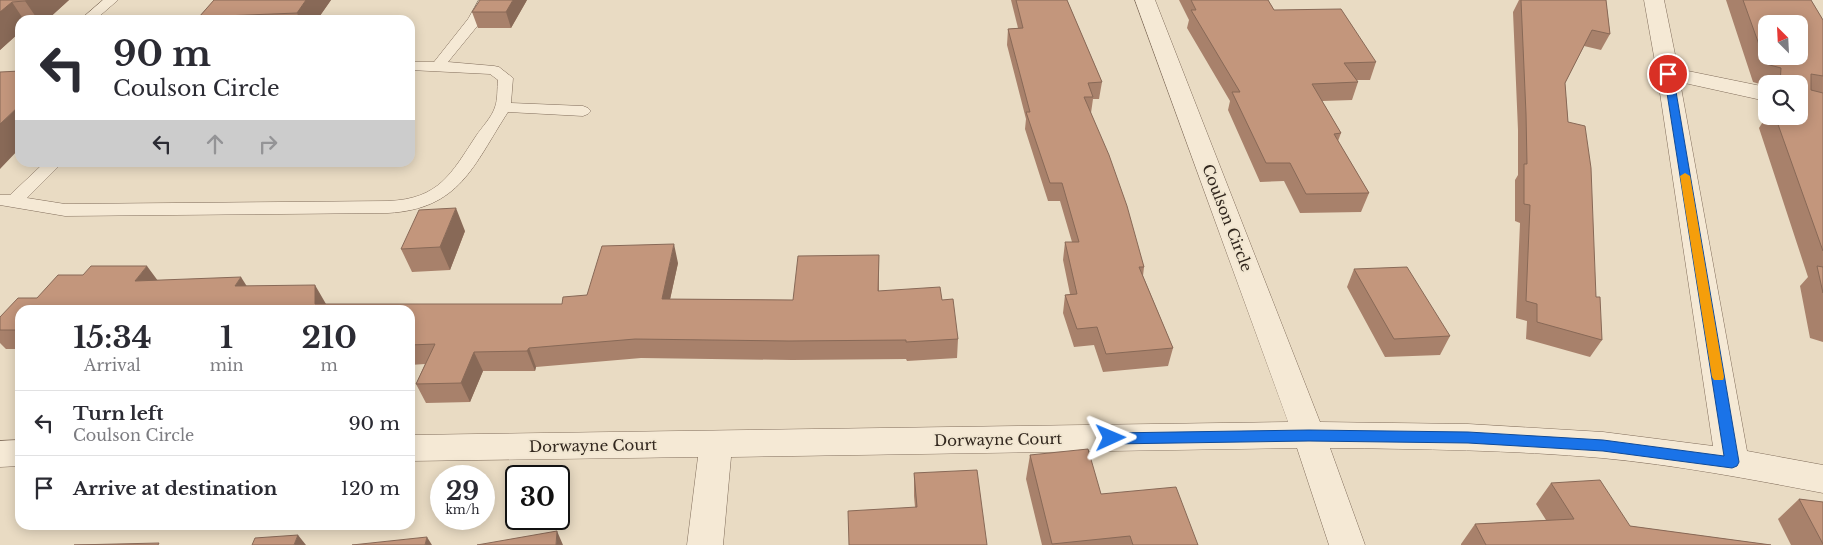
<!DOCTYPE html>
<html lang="en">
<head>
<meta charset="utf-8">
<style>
	body { margin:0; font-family:"Libre Baskerville",serif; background:#f2f2f3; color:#2b2b33; height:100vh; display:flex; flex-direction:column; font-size:19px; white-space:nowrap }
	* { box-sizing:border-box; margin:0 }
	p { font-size:16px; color:#7c7c81 }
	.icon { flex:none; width:28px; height:28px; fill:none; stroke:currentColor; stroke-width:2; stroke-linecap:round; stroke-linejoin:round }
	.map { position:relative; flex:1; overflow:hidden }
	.drawer { position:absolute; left:15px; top:305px; width:400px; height:225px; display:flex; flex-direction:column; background:#fff; border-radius:15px; box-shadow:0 2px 12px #0003 }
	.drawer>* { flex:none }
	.banner { position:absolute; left:15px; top:15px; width:400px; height:152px; border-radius:15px; box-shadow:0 2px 12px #0003; background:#fff; color:#2b2b33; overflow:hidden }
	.needle { width:32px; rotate:336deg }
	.controls { position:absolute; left:1758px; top:15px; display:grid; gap:10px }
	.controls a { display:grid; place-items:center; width:50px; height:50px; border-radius:10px; background:#fff; box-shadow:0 2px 12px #0003; font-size:25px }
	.speed { position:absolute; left:430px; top:465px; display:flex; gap:10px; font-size:25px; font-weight:700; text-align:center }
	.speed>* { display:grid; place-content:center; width:65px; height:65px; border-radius:50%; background:#fff; box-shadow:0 2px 12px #0003; line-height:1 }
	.speed small { font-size:12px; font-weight:400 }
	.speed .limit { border:2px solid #111; border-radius:8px; background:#fff; color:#111 }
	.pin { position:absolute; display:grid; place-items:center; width:42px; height:42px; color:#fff; margin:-21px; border:2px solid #fff; border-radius:50%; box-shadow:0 1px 5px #0007 }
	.me { position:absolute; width:55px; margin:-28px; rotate:89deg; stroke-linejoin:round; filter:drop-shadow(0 0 4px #0008) }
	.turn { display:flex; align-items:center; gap:18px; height:105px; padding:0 15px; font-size:22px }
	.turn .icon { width:65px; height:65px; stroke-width:2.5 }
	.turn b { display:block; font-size:35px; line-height:42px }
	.lanes { display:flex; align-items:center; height:48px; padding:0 15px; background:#0003; justify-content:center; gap:25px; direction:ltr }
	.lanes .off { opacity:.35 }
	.eta { display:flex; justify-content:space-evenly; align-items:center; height:85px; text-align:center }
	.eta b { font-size:30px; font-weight:700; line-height:35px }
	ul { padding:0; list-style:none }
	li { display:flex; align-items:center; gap:15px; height:65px; padding:0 15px; border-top:1px solid #e1e1e2 }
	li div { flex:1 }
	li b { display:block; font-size:19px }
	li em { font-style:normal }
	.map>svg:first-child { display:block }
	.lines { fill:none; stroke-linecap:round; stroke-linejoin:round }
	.service-casing { stroke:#816d5b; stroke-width:1 }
	.minor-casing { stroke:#816d5b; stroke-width:1 }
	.service { fill:#f5e9d5; fill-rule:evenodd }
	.minor { fill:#f5e9d5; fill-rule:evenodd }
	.wall { fill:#a8816b }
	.shaded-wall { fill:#886957 }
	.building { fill:#c3967c; stroke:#886957; fill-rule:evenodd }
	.route { fill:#1a73e8; stroke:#114b97 }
	.slow { fill:#f59e0b }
	.labels { text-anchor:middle; stroke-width:4; stroke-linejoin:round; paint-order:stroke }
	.street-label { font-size:15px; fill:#32271e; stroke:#f1e6d1 }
</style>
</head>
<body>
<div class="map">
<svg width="1823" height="545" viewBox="0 0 1823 545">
	<rect width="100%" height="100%" fill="#e9dbc3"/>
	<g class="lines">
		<defs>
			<path id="service" d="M103 0H118L95 20H80Z
				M479 0H493L479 24 448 62 494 66 499 67 513 78 511 103 583 106 588 108 591 111 588 114 583 116 508 112C473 166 460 209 388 213L65 216 0 205V195H10L45 162H63L27 198 65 204 388 201C439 199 451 174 476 136 482 127 492 117 495 107 498 99 497 88 498 80L490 74 410 70V62H434L468 19Z"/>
			<path id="minor" d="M1135 0H1155L1320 422 1468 424 1603 432 1713 446 1657 73 1644 0H1664L1678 69 1766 87V101L1680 82 1747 451 1823 465V493C1750 479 1676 465 1602 458 1512 450 1421 449 1330 448L1365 545H1329L1297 448 731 457 723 545H687L698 457 410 461V435L1288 422Z
				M20 440V466L0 467V441Z"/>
		</defs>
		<use href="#service" class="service-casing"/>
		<use href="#minor" class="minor-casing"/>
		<use href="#service" class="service"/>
		<use href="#minor" class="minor"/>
	</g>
	<path class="wall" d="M0 0H69L47 20H20V32L0 50Z
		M214 0H331L317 20H200L199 17Z
		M527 0 511 28H478L472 12Z
		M1011 0H1067L1102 82 1099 99H1093L1091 113 1144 267 1143 276 1173 348 1168 366 1103 372 1094 345 1074 347 1063 313 1065 295 1070 294 1063 260 1065 242H1072L1060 201H1048L1025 129 1026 119 1007 45 1008 29 1018 28Z
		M1179 0H1268L1274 10 1376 62 1370 80H1357L1358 82 1352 100 1322 101 1341 133 1338 141 1369 193 1361 212 1300 213 1284 181 1260 182 1228 110 1230 101 1187 28 1189 20Z
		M1519 0H1606L1610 34 1601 50 1584 46 1565 83 1568 122 1596 297 1602 340 1590 357 1526 339 1527 321 1516 318 1520 223 1515 221V180L1518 175V130L1513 12Z
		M1726 0H1811L1823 20V342L1810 338 1800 286 1808 277 1759 128 1764 120 1759 101 1766 90V116H1799V84H1766V86L1753 82Z
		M465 231 450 270 412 272 401 249Z
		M879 255V291L942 300 958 339 957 358 907 361 906 359 792 360 641 358 536 367 535 371H483L470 402 426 403 416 384 425 364 410 365V310H20V349H6L0 343V317L83 275 246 286 326 304H562L678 263 670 299 793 300Z
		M1354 269 1450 336 1440 355 1385 357 1347 287Z
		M1030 455 1101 494 1198 545H1042L1026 479Z
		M914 473 987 545 915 507 914 496Z
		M1551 483 1630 526 1771 545H1461V544L1475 524 1546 520 1536 504Z
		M1799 499 1823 502V545H1791L1778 519Z"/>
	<path class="shaded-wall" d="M27 0H69L47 20H38L25 1Z
		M306 0H331L317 20H300L297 13Z
		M513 0H527L511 28 506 12Z
		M12 2 24 20H20V32L0 50V12Z
		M20 105V148L0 169V124Z
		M456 208 465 231 450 270 440 247Z
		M674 244 678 263 666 318 662 299Z
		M147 266 161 285 135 281Z
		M241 277 253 296 235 286Z
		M315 285 326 304V310L315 304Z
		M529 348 536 367 535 371 527 351Z
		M474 352 483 371 470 402 461 383Z
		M557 531 563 545H556Z
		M298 535 306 545H294Z
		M427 537 432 545H425Z"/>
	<path class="building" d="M0 0H27L25 1 12 2 0 12Z
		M214 0H306L297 13 199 17Z
		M480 0H513L506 12H472Z
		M1016 0H1067L1102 82 1088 83 1093 97H1084L1109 155 1127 206 1144 267H1139L1173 348 1106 354 1097 327 1077 329 1065 295 1077 294 1065 242H1079L1062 183H1050L1026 112H1030L1008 29 1023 28Z
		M1191 0H1268L1274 10 1341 9 1376 62 1344 63 1358 82 1312 84 1341 133 1334 134 1369 193 1306 194 1290 163H1266L1232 92H1240L1191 10H1196Z
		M1521 0H1606L1610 34 1592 30 1565 83 1568 122 1585 126 1591 168 1596 297H1600L1602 340 1537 322V304L1526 301 1530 205 1524 204V164H1527L1526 114Z
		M1743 0H1811L1823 20V76L1811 74V90L1823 93V251L1775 116H1799V84H1772V82L1780 84 1781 68 1766 64ZM1766 24H1799V56H1766Z
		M20 71V105L0 124V72Z
		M456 208 440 247 401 249 419 210Z
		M674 244 662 299 793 300 798 256 879 255 878 291 940 287 942 300 953 299 958 339 906 342V340L789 341 635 339 529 348 527 351 474 352 461 383 416 384 435 344 410 345V310H20V330H0V317L18 298H37L58 275H83L91 266H147L135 281 241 277 235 286 315 285V304H562L563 297 587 295 602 246Z
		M1817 266 1823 267V293Z
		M1407 267 1450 336 1394 339 1354 269Z
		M1088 449 1101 494 1176 487 1198 545H1133L1130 536 1052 544 1030 455Z
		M977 470 987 545H849L848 511 917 507 914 473Z
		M1600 480 1630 526 1771 545H1486L1475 524 1574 519 1551 483Z
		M1799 499 1823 502V544Z
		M557 531 556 545H477Z
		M298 535 294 545H252L255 538Z
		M427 537 425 545H352Z
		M159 543 158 545H74Z"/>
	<path class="route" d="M1668 71 1673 74 1739 462 1737 466 1732 468 1603 451 1468 443 1309 441 1111 444 1107 442 1105 438 1107 435 1111 433 1309 430 1468 432 1603 440 1724 456 1664 74Z"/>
	<path class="slow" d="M1685 173 1690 176 1724 377 1723 380H1714L1712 377 1680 176Z"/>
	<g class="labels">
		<g class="street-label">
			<text transform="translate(1227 218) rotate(69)" y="5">Coulson Circle</text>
			<text transform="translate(998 440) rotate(-1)" y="5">Dorwayne Court</text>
			<text transform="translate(593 446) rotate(-1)" y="5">Dorwayne Court</text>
		</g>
	</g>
</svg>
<div class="controls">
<a><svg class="needle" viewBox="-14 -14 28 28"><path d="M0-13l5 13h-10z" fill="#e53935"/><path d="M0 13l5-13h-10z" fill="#7c7c81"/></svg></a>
<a><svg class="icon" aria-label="search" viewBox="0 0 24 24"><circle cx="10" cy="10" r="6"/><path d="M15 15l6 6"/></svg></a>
</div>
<div class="speed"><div>29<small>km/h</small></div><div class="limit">30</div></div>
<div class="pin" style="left:1668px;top:74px;background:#d93025"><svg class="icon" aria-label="arrive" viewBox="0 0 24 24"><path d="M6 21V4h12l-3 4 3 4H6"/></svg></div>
<svg class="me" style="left:1111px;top:438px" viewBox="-20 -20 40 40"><path d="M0-17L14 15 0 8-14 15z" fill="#1a73e8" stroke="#fff" stroke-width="4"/></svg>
<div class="banner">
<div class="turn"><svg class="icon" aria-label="left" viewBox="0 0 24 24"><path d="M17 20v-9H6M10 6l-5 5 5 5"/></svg><div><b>90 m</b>Coulson Circle</div></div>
<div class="lanes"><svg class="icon" aria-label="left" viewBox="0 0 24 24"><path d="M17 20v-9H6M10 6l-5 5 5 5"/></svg><svg class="icon off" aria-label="ahead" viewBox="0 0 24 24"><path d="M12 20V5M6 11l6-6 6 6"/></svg><svg class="icon off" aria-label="right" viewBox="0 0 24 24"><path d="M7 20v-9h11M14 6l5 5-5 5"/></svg></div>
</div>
<section class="drawer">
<div class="eta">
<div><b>15:34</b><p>Arrival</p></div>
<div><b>1</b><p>min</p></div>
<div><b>210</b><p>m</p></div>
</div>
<ul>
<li><svg class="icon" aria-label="left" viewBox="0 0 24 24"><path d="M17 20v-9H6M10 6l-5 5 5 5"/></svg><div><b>Turn left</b><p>Coulson Circle</p></div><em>90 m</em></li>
<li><svg class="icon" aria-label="arrive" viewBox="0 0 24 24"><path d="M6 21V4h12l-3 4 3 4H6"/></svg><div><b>Arrive at destination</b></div><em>120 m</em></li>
</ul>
</section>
</div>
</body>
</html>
